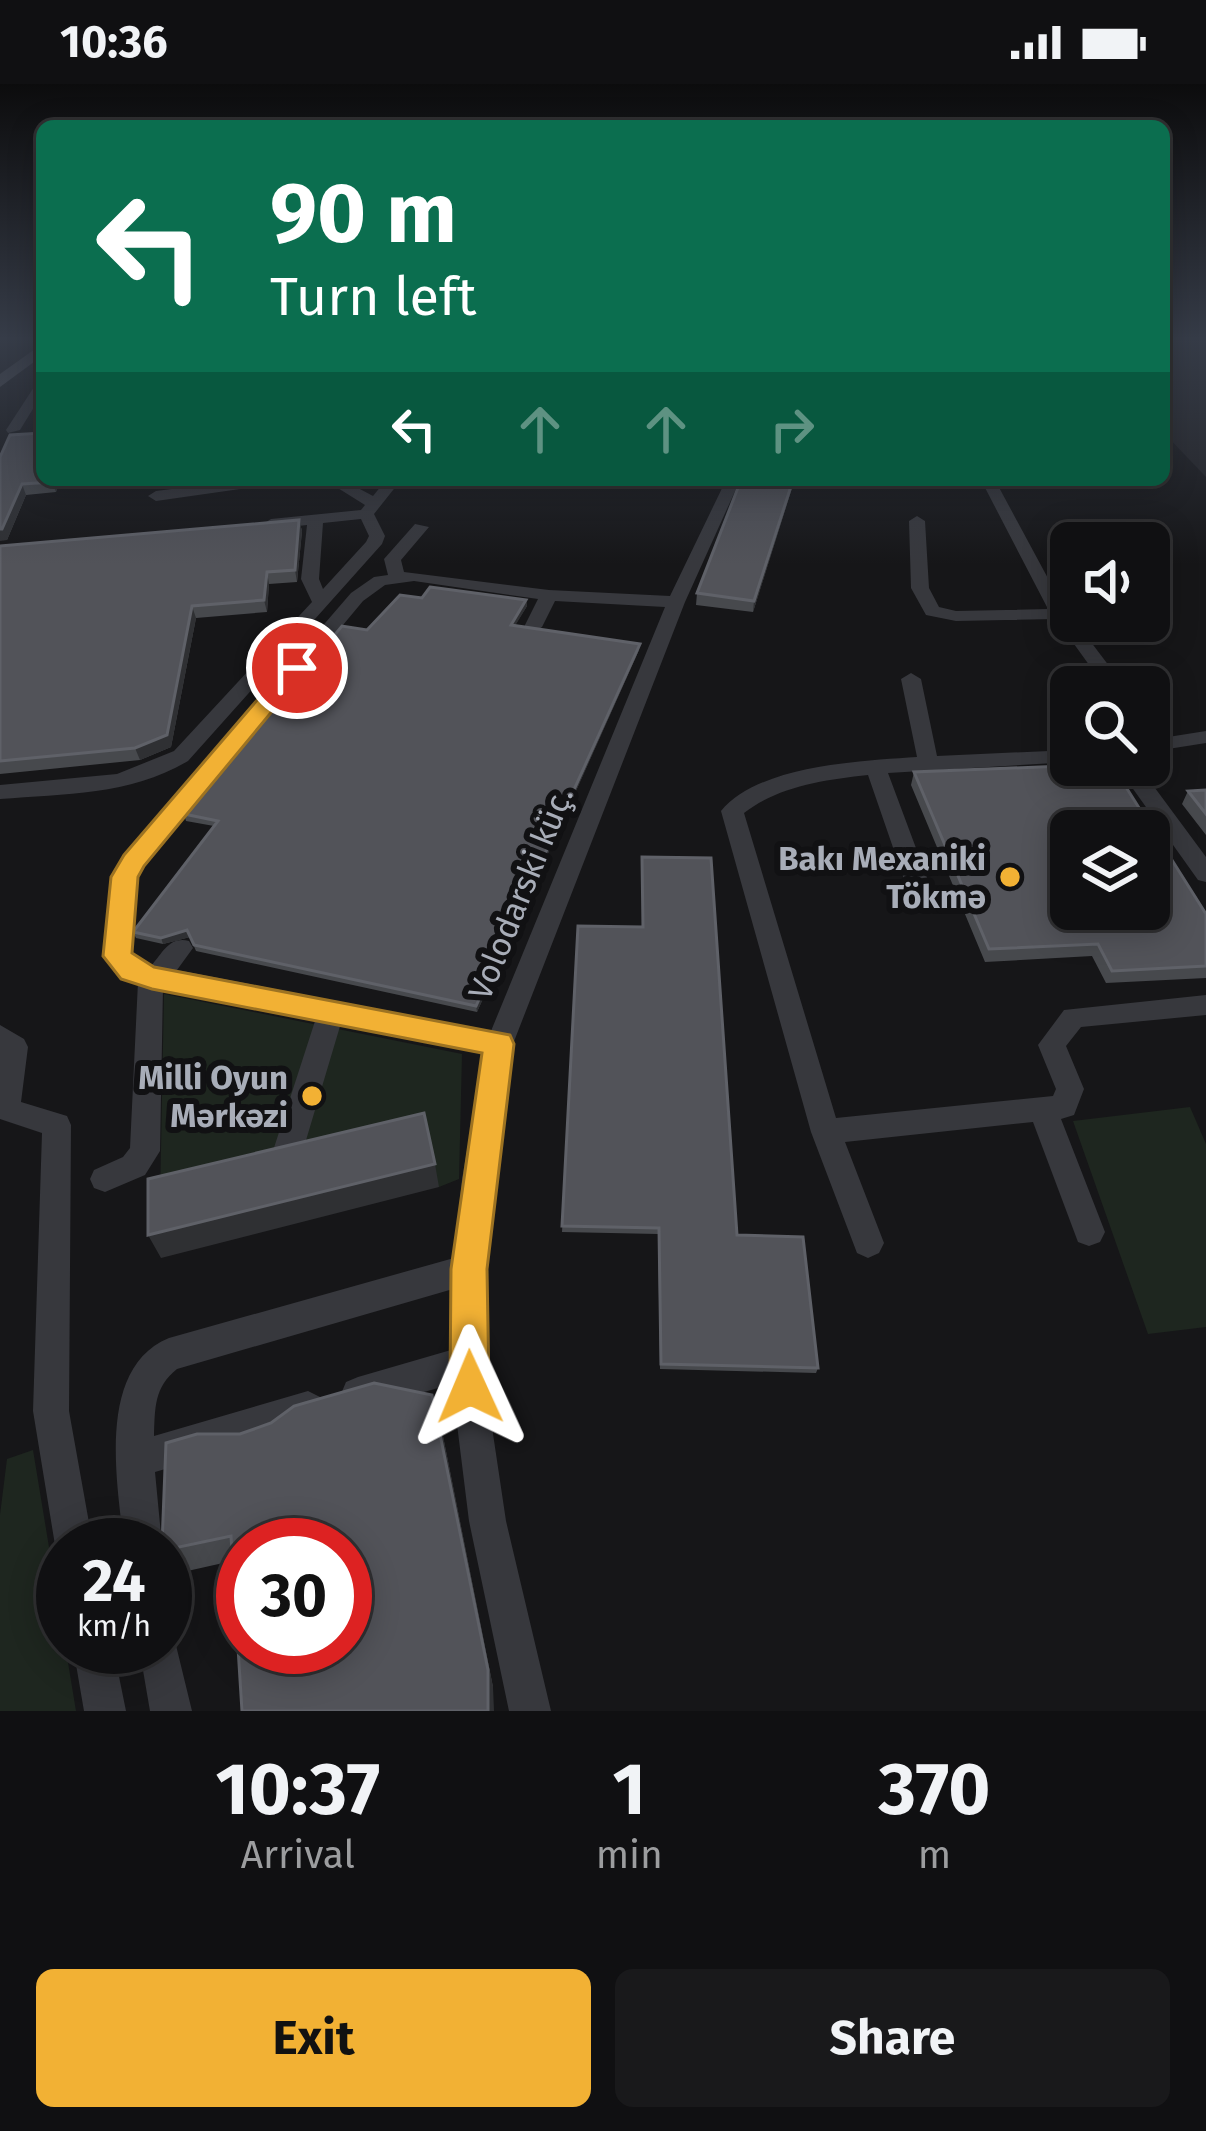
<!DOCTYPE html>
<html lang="en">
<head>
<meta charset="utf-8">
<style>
	body { margin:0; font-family:"Fira Sans",sans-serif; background:#19191b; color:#f1f3f6; height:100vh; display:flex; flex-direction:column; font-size:45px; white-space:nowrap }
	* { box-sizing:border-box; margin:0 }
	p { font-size:39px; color:#9c9d9f }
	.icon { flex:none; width:66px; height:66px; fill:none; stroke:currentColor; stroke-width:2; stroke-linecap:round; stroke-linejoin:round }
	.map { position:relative; height:1627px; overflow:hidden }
	.drawer { display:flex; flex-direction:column; background:#101012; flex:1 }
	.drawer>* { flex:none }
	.top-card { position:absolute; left:36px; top:36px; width:1134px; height:366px; border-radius:18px; box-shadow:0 6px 30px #0003,0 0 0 3px #303032; background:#0b6e4f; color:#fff; overflow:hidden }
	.fabs { position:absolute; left:1050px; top:438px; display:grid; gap:24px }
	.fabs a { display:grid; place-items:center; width:120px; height:120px; border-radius:18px; background:#101012; box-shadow:0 6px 30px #0003,0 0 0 3px #303032; font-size:60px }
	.speed { position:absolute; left:36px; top:1434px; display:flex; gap:24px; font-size:60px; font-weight:700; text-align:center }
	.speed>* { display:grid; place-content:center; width:156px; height:156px; border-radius:50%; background:#101012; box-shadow:0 6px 30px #0003,0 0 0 3px #303032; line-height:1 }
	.speed small { font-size:30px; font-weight:400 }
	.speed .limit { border:18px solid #d22; background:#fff; color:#111 }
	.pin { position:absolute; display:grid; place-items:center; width:102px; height:102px; color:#fff; margin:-51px; border:6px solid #fff; border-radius:50%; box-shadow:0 3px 12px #0007 }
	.me { position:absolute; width:132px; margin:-66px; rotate:359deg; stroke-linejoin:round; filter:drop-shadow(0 0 9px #0008) }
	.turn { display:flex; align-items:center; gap:42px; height:252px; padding:0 36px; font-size:54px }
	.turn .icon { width:156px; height:156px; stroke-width:2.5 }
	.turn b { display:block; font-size:84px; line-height:102px }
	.lanes { display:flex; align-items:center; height:114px; padding:0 36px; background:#0003; justify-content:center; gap:60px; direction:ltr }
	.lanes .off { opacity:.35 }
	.eta { display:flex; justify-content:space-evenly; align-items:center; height:204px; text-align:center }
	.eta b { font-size:72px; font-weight:700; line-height:84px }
	.primary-button { display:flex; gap:24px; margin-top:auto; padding:24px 36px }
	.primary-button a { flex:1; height:138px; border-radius:18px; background:#f2b134; color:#111; font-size:48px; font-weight:700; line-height:138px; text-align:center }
	.primary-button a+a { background:#19191b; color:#f1f3f6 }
	.status { display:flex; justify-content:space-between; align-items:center; height:84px; padding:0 60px; background:#101012; direction:ltr }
	.status svg { height:33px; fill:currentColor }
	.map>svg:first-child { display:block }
	.built { fill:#222225 }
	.green { fill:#1e261f }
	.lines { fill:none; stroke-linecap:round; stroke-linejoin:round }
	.minor { fill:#37383d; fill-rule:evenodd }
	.major { fill:#53555c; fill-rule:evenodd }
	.wall { fill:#47494d }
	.shaded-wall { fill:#2f3033 }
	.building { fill:#525359; stroke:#5f6168; stroke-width:3; fill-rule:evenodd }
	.route { fill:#f2b134; stroke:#9d7322; stroke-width:3 }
	.poi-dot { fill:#f2b134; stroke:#111113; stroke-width:4.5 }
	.labels { text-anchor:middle; stroke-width:12; stroke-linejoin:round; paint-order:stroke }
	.poi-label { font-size:33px; font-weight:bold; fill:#a8adb8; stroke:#111113; text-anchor:end }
	.street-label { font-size:33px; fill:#a8adb8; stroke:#111113 }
</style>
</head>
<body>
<div class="status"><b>10:36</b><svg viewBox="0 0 49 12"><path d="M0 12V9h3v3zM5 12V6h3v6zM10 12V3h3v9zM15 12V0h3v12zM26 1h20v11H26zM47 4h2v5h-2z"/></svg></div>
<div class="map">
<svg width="1206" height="1627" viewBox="0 0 1206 1627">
	<rect width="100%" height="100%" fill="#161618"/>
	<path class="built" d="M1164 252H1206V393L1164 349Z"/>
	<path class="green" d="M164 910 462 970 459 1095 439 1103 160 1118Z
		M1190 1023 1206 1060V1243L1148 1250 1073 1037Z
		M33 1366 76 1627H0V1431L7 1375Z"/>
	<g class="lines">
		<path class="minor" d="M42 296V310L20 346 8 349 6 346 36 300Z
			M242 396H283L276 400 156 417 148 412 156 407Z
			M325 396H343L373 412 386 396H401L374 430 385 452 382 460 188 677C131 711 65 710 0 715V701L117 690 174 667 312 518 301 495 307 441 271 445 263 440 271 435 361 426 365 421ZM361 435 369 452 366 458 323 505 319 495 323 439Z
			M726 396H740L685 518 513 960 505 1005 485 1186 489 1323 506 1437 551 1627H509L469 1437 452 1300 358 1327 346 1322 341 1310 346 1298 358 1293 451 1266 453 1205 177 1285C154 1303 155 1324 154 1352L308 1307 320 1313 326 1325 320 1337 308 1343 155 1388 162 1461H124C117 1398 96 1284 169 1254L454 1174 462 1095 484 968 341 939 301 1073 296 1082 286 1086 276 1082 271 1073 316 934 163 903 160 1067 145 1091 105 1108 94 1104 90 1095 94 1086 123 1073 130 1064 138 898 123 894 104 872 112 793 125 771 351 509 374 493 388 491 384 475 415 440 429 443 401 476 404 488 549 506 670 512ZM414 497 538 515 524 543 533 548 542 543 555 517 665 523 491 947 177 886 193 864 189 857C170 852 163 868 152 881L140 879 130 869 136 793 142 782 363 517 385 501Z
			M981 396H995L1071 537H1075L1125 603H1105L1056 535 956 537 926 531 911 504 909 437 917 432 925 437 929 504 939 523 956 527 1048 525Z
			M911 589 921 595 937 672 1071 666V678L888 689 932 807 920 815 908 807 868 691C824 696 779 702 744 729L836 1034 1053 1012 1056 1005 1038 961 1064 926 1206 911V931L1081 943 1066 962 1084 1005 1074 1031 1061 1035 1105 1148 1100 1158 1089 1162 1078 1158 1033 1038 845 1058 884 1159 879 1169 868 1174 857 1169 811 1048 721 727C759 681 860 677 917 673L901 595Z
			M1206 647V659L1149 668V656Z
			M1116 681H1138L1206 773V798L1198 796Z
			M0 941 24 955 28 963 21 1018 67 1032 71 1041 69 1327 93 1461H63V1475L55 1461 33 1327 42 1049 0 1035Z
			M165 1545 173 1549 192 1627H150L139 1563H165Z
			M73 1563H113L126 1627H84Z"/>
		<path class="major" d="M42 260V272L0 303V290Z"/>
	</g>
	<path class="wall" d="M0 373 42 396H60L56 408 26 411 7 456Z
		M741 396H807L804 405 792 404 753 528 696 521 697 509Z
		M299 436 302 447 297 498 269 500 267 528 196 534 171 663 140 676 0 690V462Z
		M422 514 526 516 527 522 515 541 639 566 477 928 196 867 190 853 163 860 136 854 133 848 214 742 186 737 184 730 367 546Z
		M914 688 1206 830V894L1106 899 1092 872 985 878 911 701Z
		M1206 706V751L1182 720 1188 707Z
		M578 842 737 1151 818 1284 816 1289 660 1285 658 1150 562 1148Z
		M432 1311 440 1337 493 1603 232 1477 183 1488 165 1469V1461L240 1350Z"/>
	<path class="shaded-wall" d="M52 396H60L56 408 52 398Z
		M793 396 792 404 753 528 754 517Z
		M22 400 26 411 7 456 0 457V445Z
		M299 436 302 447 297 498 295 486Z
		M267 488 269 500 267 528 264 516Z
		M526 516 527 522 512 547 511 541Z
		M192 522 196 534 171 663 140 676 135 664Z
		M640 560 639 566 477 928 476 922Z
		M187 846 190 853 163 860 161 854Z
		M435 1080 439 1103 161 1174 148 1151Z
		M432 1311 440 1337 493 1603 494 1627H488Z"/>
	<path class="building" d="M42 349V396H52V398L22 400 2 445H0V373L10 351Z
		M741 396H793L754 517 697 509Z
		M299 436 295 486 267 488 264 516 192 522 167 651 135 664 0 677V462Z
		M430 503 526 516 511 541 640 560 476 922 194 861 187 846 161 854 133 848 218 737 184 730 342 542 367 546 400 511 422 514Z
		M1088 681H1112L1206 830V882L1112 887 1098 860 989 865 914 688ZM1071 747H1149V825H1071Z
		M1206 706V730L1188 707Z
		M642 773 711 774 737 1151 803 1153 818 1284 661 1280 659 1144 562 1142 578 842 643 843Z
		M424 1029 435 1080 148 1151V1095Z
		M374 1299 432 1311 488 1586V1627H242L231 1452 165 1466V1461H162L166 1359 197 1350H240L271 1339 294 1322ZM243 1461H345V1563H243Z"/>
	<linearGradient id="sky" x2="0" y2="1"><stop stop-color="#0c0c0d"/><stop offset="0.53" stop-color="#363c48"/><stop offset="1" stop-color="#363c48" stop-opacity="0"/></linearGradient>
	<rect width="1206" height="480" fill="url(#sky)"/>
	<path class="route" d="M289 579 308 584 144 782 138 793 132 869 154 883 510 951 514 960 487 1185 489 1303 484 1317 470 1322 456 1317 450 1303 451 1185 482 969 152 905 121 895 103 872 111 793 124 771Z"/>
	<g class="poi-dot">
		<circle cx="1010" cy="793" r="12"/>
		<circle cx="312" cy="1012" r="12"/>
	</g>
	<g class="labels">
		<g class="poi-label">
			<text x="986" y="786">Bakı Mexaniki<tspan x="986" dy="38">Tökmə</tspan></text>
			<text x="288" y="1005">Milli Oyun<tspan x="288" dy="38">Mərkəzi</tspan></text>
		</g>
		<g class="street-label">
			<text transform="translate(520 809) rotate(-68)" y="12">Volodarski küç.</text>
		</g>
	</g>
</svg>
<div class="fabs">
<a><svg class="icon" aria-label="sound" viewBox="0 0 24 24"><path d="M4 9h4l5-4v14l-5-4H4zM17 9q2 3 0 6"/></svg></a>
<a><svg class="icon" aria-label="search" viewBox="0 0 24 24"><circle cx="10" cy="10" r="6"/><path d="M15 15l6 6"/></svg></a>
<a><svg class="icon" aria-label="layers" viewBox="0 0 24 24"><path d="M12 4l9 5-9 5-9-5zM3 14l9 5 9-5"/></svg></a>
</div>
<div class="speed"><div>24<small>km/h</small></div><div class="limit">30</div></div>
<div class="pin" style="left:297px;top:584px;background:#d93025"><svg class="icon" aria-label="arrive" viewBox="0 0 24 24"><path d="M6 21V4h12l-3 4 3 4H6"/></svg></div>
<svg class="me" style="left:470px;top:1303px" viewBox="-20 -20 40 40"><path d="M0-17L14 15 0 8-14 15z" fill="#f2b134" stroke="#fff" stroke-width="4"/></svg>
<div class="top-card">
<div class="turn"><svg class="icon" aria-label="left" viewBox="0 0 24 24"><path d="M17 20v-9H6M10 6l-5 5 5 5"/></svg><div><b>90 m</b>Turn left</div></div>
<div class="lanes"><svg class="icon" aria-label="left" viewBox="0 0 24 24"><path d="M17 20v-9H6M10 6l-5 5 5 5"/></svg><svg class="icon off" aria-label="ahead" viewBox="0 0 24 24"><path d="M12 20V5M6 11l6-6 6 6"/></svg><svg class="icon off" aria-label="ahead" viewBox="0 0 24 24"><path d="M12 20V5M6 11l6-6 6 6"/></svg><svg class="icon off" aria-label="right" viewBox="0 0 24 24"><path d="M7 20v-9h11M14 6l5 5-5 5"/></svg></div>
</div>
</div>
<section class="drawer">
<div class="eta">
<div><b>10:37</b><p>Arrival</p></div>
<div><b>1</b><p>min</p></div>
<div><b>370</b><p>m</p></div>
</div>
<div class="primary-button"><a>Exit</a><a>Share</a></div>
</section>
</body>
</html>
